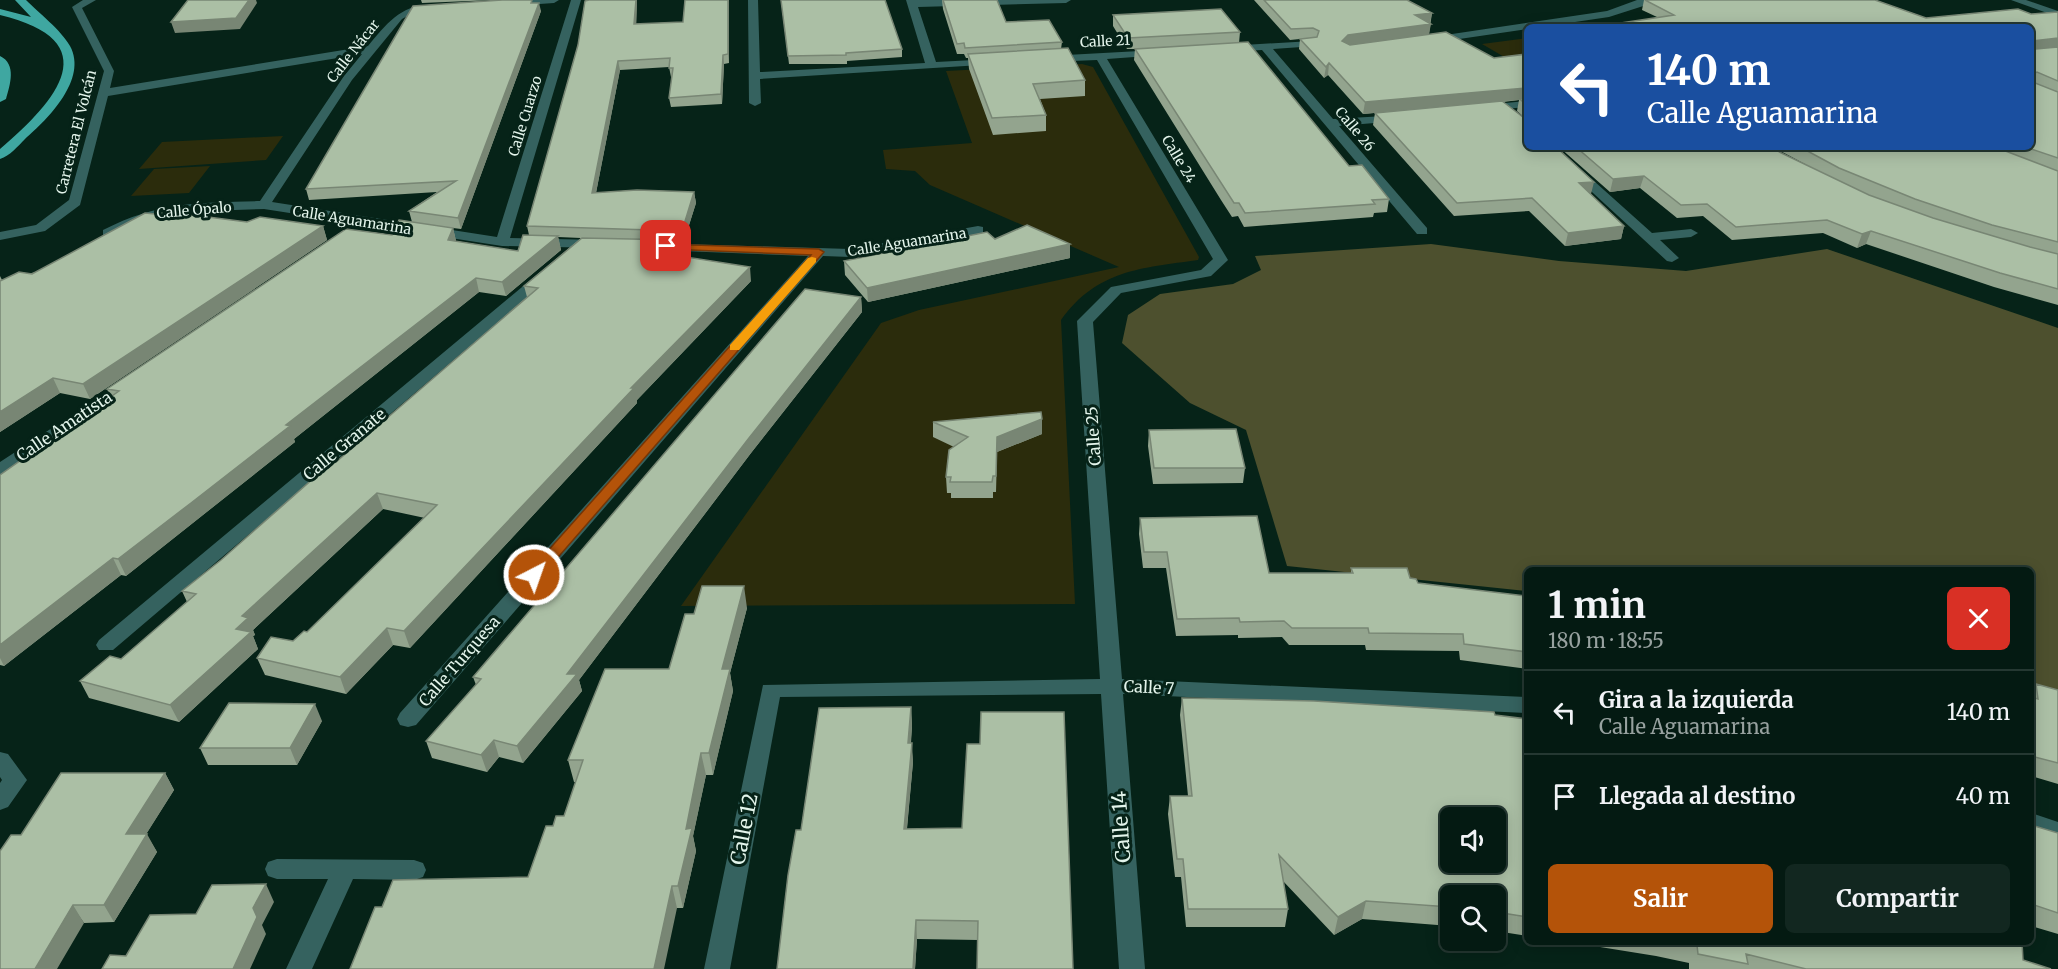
<!DOCTYPE html>
<html lang="es">
<head>
<meta charset="utf-8">
<style>
	body { margin:0; font-family:Merriweather,serif; background:#122720; color:#f1f3f6; height:100vh; display:flex; flex-direction:column; font-size:22px; white-space:nowrap }
	* { box-sizing:border-box; margin:0 }
	p { font-size:20px; color:#97a19f }
	.icon { flex:none; width:33px; height:33px; fill:none; stroke:currentColor; stroke-width:2; stroke-linecap:round; stroke-linejoin:round }
	.map { position:relative; flex:1; overflow:hidden }
	.side { position:absolute; left:1524px; top:567px; width:510px; height:378px; display:flex; flex-direction:column; background:#041a12; border-radius:9px; box-shadow:0 3px 15px #0003,0 0 0 2px #253832 }
	.side>* { flex:none }
	.top-card { position:absolute; left:1524px; top:24px; width:510px; height:126px; border-radius:9px; box-shadow:0 3px 15px #0003,0 0 0 2px #253832; background:#1a4fa0; color:#fff; overflow:hidden }
	.fabs { position:absolute; left:1440px; top:807px; display:grid; gap:12px }
	.fabs a { display:grid; place-items:center; width:66px; height:66px; border-radius:9px; background:#041a12; box-shadow:0 3px 15px #0003,0 0 0 2px #253832; font-size:30px }
	.pin { position:absolute; display:grid; place-items:center; width:51px; height:51px; color:#fff; margin:-26px; border-radius:12px; box-shadow:0 3px 9px #0006 }
	.me { position:absolute; width:66px; margin:-33px; rotate:41deg; stroke-linejoin:round; filter:drop-shadow(0 0 4px #0008) }
	.turn { display:flex; align-items:center; gap:21px; height:126px; padding:0 24px; font-size:27px }
	.turn .icon { width:78px; height:78px; stroke-width:2.5 }
	.turn b { display:block; font-size:42px; line-height:51px }
	.round { display:grid; place-items:center; flex:none; width:63px; height:63px; border-radius:9px; background:#122720 }
	.head { display:flex; align-items:center; justify-content:space-between; height:102px; padding:0 24px }
	h1 { font-size:36px; font-weight:700; line-height:45px }
	.action { display:flex; gap:12px; margin-top:auto; padding:12px 24px }
	.action a { flex:1; height:69px; border-radius:9px; background:#b45309; color:#fff; font-size:24px; font-weight:700; line-height:69px; text-align:center }
	.action a+a { background:#122720; color:#f1f3f6 }
	ul { padding:0; list-style:none }
	li { display:flex; align-items:center; gap:18px; height:84px; padding:0 24px; border-top:2px solid #253832 }
	li div { flex:1 }
	li b { display:block; font-size:22px }
	li em { font-style:normal }
	.map>svg:first-child { display:block }
	.green { fill:#2b2c0c }
	.forest { fill:#4d502e }
	.lines { fill:none; stroke-linecap:round; stroke-linejoin:round }
	.minor { fill:#35625f; fill-rule:evenodd }
	.major { fill:#3fa7a1; fill-rule:evenodd }
	.wall { fill:#93a48e }
	.shaded-wall { fill:#788674 }
	.building { fill:#abbfa5; stroke:#788674; stroke-width:1.5; fill-rule:evenodd }
	.route { fill:#b45309; stroke:#753606; stroke-width:1.5 }
	.slow { fill:#f59e0b }
	.labels { text-anchor:middle; stroke-width:6; stroke-linejoin:round; paint-order:stroke }
	.far-street-label { font-size:14px; fill:#e3f4eb; stroke:#062318 }
	.street-label { font-size:16px; fill:#e3f4eb; stroke:#062318 }
	.near-street-label { font-size:20px; fill:#e3f4eb; stroke:#062318 }
</style>
</head>
<body>
<div class="map">
<svg width="2058" height="969" viewBox="0 0 2058 969">
	<rect width="100%" height="100%" fill="#062318"/>
	<path class="green" d="M1527 38V54L1506 58 1482 44Z
		M1082 64 1093 67 1199 257 1198 260C1141 268 1097 270 1061 320L1075 604 681 606 881 323 919 310 1119 267 930 185 915 171 886 169 883 150 972 143 946 71Z
		M283 136 266 160 139 169 162 142Z
		M210 166 189 193 131 196 154 169Z"/>
	<path class="forest" d="M1431 244 1559 261 1686 271 1827 249 2058 328V698L2031 689V570H1527V591L1287 566 1246 430 1190 403 1122 343 1128 315 1160 294 1233 284 1261 270 1255 256Z"/>
	<g class="lines">
		<path class="minor" d="M83 0H96L82 8 114 71 110 88 368 46C388 22 404 1 438 6V10L411 14 402 19 352 80 272 202 497 237 571 0H581L510 238 600 240 607 244 600 248 502 246 264 209 178 212 141 221 113 236H103V230C159 201 199 203 260 201L344 76 362 54 108 96 80 205 45 231 0 240V232L36 225 69 200 104 71 72 7Z
			M559 0 554 3 511 6 506 3 512 0Z
			M748 0H758L760 72 925 63 906 0H1071L1066 3 918 7 936 62 993 59 997 60V64L760 79 761 103 755 106 749 103Z
			M1637 0H1662L1609 17 1432 43 1427 40 1432 37 1607 11Z
			M2011 0H2026L2058 11V17Z
			M1312 41 1317 44 1316 46 1273 49 1333 119 1402 115V119L1398 121 1339 126 1427 228V234H1417L1262 50 1227 52 1222 49 1227 46Z
			M1158 50 1162 51V55L1107 59 1228 260 1211 276 1121 293 1093 322 1122 679 1527 697V713L1123 694 1145 969H1119L1101 694 780 697 730 969H704L763 685 1100 679 1077 321 1111 287 1201 270 1213 259 1097 60 1048 62 1043 59 1048 56Z
			M1527 101V107L1485 111 1479 108 1485 105Z
			M1543 147H1556L1652 233 1691 229 1698 233 1691 237 1660 240 1679 258 1672 262 1667 261Z
			M978 226 983 227V233L850 257 823 256 416 725 408 727 400 725 397 719 400 713 808 256 655 250 648 246 650 243 850 249Z
			M545 271 552 275 550 278 113 650H99L96 645 99 640 540 272Z
			M130 377 136 379 138 382 136 385 6 474 0 475V462Z
			M0 752 8 754 27 780 8 807 0 810V783L2 780 0 777Z
			M2031 813 2058 822V840L2031 831Z
			M277 859 414 860 423 863 426 870 423 877 414 880 353 879 312 969H286L328 879H277L268 876 265 869 268 862Z"/>
		<path class="major" d="M15 0H26C39 13 61 30 70 46 88 79 48 119 25 139 18 146 10 156 0 159V149C58 100 108 41 0 15V9L31 17Z
			M0 56C17 64 10 85 6 99L0 102Z"/>
	</g>
	<path class="wall" d="M421 0H493L422 3Z
		M589 0H637L636 24 683 22 685 0H729V63L724 64 722 104 671 107 669 98 672 77H671L669 67 620 70 596 193 694 192 696 203 684 241H678L680 254 679 256 751 281 637 400V403L410 648 393 645 346 694 265 675 257 658 293 641 307 632 425 518 383 509 253 630 255 635 253 636 258 649 179 722 89 698 80 681 121 659 187 602 182 591 221 560 336 462 527 297 524 286 581 238 558 237 561 250 506 296 479 292 294 439 295 442 126 576 121 575 4 666 0 665V475L110 397 107 389 392 235 412 222 409 211 437 192 309 200 306 189 534 3 541 11 461 229 453 228 456 241 518 251 529 235 527 226 578 45Z
		M781 0 902 49V57L847 61V64H789Z
		M942 0 1062 42 1061 49 1085 80V96L1040 99 1046 115V131L993 135 969 69 968 58H966L964 54H957L943 9Z
		M1254 0H1407L1432 13 1429 34 1494 58 1527 54V120L1517 111 1519 100 1503 102 1591 194 1624 226 1621 239 1565 246 1529 211 1454 216 1373 125 1375 113 1395 111 1363 114 1328 75 1324 78 1299 49 1300 39 1290 40Z
		M1644 0H1875L1926 18 2031 14 2058 12V305L1994 287 1866 244 1857 248 1823 233 1732 240 1703 216 1677 218 1640 188 1610 192 1559 147H1769L1805 164 1773 147H2031L1657 17 1642 10Z
		M1113 15 1240 32 1239 43 1349 166 1389 199 1387 212 1374 213 1373 217 1244 227 1238 216 1232 217 1221 200 1134 60 1135 49H1127L1113 26Z
		M247 222 323 226 327 240 90 399 60 393 0 432V276L2 280Z
		M995 239 1070 244V258L868 302 845 275 844 261Z
		M861 297 862 312 751 453 579 680 582 691 523 763 499 757 487 772 432 758 426 741 476 685 473 677Z
		M1042 419V434L997 452 996 492H993V498H951V493H947L946 477 954 447 933 437V422Z
		M1149 430 1245 468 1243 483 1153 484 1148 446Z
		M1140 518 1269 573H1351V568L1410 578 1418 583 1525 596 1527 587V669L1460 660 1459 651 1366 650 1365 645H1289L1282 637 1238 638V635L1176 636 1166 568H1143L1139 534Z
		M747 608 730 673 733 691 713 775H706L693 836 696 851 683 908 382 907 528 877 553 826 564 816 576 782H574L568 760 669 669 694 614Z
		M2036 684 2058 690V784L2031 776V693Z
		M1182 698 1495 715 1527 719V936L1496 931V896H1450V926L1362 919 1334 935 1283 881 1288 909 1285 927H1186L1181 877H1175L1168 814 1170 796H1188L1180 715Z
		M911 707 912 726 911 743 913 762 907 829 962 828 980 744 978 940 917 939 915 969H777L801 830Z
		M322 721 297 765H208L200 748Z
		M165 773 174 790 146 834 157 852 114 922 84 923 21 835Z
		M2031 825 2058 833V934L2031 926Z
		M1569 942H2022L2023 960 2051 969H1689V963L1656 956Z"/>
	<path class="shaded-wall" d="M249 0H256L257 3 240 29 175 33 171 22Z
		M636 0H637L636 33 634 24Z
		M728 0H729V63L728 54Z
		M539 3 541 11 461 229 458 218Z
		M1432 13 1430 23 1415 15Z
		M1431 24 1429 34 1341 52 1342 41 1348 35Z
		M2058 38V48L2031 52 2033 41Z
		M723 55 724 64 722 104 721 94Z
		M618 61 620 70 594 203 592 193Z
		M1329 63 1328 75 1324 78 1326 67Z
		M1527 88V99H1520L1519 100 1363 114 1365 102Z
		M1644 176 1640 188 1610 192 1613 179Z
		M1594 182 1591 194 1579 183Z
		M694 192 696 203 684 241 682 231Z
		M323 226 327 240 90 399 83 384Z
		M1624 226 1621 239 1565 246 1568 233Z
		M453 228 456 241 448 240Z
		M1871 231 1866 244 1857 248 1862 234Z
		M558 236 561 250 506 296 502 282Z
		M678 240 680 254 675 269 673 255Z
		M1070 244V258L868 302 867 288Z
		M750 267 751 281 637 400V403L410 648 404 631 631 388Z
		M476 278 479 292 294 439 295 442 126 576 118 559 286 425Z
		M861 297 862 312 751 453 579 680 582 691 523 763 517 746 567 674 749 438Z
		M53 378 60 393 0 432V412Z
		M1042 419V434L997 452 996 492 997 437Z
		M377 493 383 509 253 630 255 635 253 636 258 649 179 722 170 705 236 629 242 616Z
		M113 558 121 575 4 666 0 658V645Z
		M744 586 747 608 730 673 733 691 713 775 709 753 722 669Z
		M387 628 393 645 346 694 340 677Z
		M315 704 322 721 297 765 290 748Z
		M911 707 912 726 909 762 908 743Z
		M494 740 499 757 487 772 481 755Z
		M912 743 913 762 905 848 904 829Z
		M701 753 706 775 693 836 696 851 683 908 678 886 686 829Z
		M165 773 174 790 135 852 126 834Z
		M147 834 157 852 114 922 104 905Z
		M266 884 274 902 262 925 266 934 250 969H233L253 908Z
		M672 886 677 908 664 969H654Z
		M1366 901 1362 919 1334 935 1338 917Z
		M73 905 84 923 57 969H35Z
		M916 920 917 939 915 969H913Z"/>
	<path class="building" d="M188 0H249L236 18 171 22Z
		M502 0H532L531 3H539L458 218 409 211 456 181 306 189 413 6Z
		M589 0H636L634 24 683 22 685 0H728V54L723 55 721 94 669 98 673 68H669L670 58 618 61 592 193 637 190 694 192 682 231 527 226 578 45 585 1Z
		M781 0H885L902 49 846 53V55L788 56Z
		M943 0H997L1006 22 1049 20 1062 42 965 48 964 43 957 44Z
		M1264 0H1407L1432 13 1415 15 1431 24 1348 35 1342 41 1350 45 1446 32 1494 58 1527 54V88L1365 102 1329 63 1326 67 1300 39 1317 37 1319 31 1313 28 1291 29Z
		M1645 0H1875L1926 18 2018 9 2031 14 2058 12V38L2033 41 2036 49 2058 47V81L2037 72 2033 74 2035 83 2058 92V158L2025 147H2031V27H1594L1674 15Z
		M1221 9 1240 32 1128 38 1113 15Z
		M1248 42 1349 166 1362 165 1389 199 1372 200 1375 204 1245 213 1239 203H1234L1135 49Z
		M1068 48 1085 80 1033 84 1046 115 992 118 968 54Z
		M1527 98V106L1520 99Z
		M1502 101 1527 120V147H1556L1594 182 1579 183 1624 226 1568 233 1532 198 1457 203 1375 113Z
		M1576 147H1769L1869 195 1933 218 2030 247 2058 254V289L2000 273 1871 231 1862 234 1827 220 1736 227 1707 204 1681 205 1644 176 1613 179Z
		M1800 147H1995L2058 171V242L1992 225 1915 199 1839 168Z
		M161 211 247 222 260 217 323 226 83 384 53 378 0 412V281L19 272 32 274 145 213 155 214Z
		M399 220 453 228 448 240 518 251 523 235 558 236 502 282 476 278 286 425 290 426 191 503 118 559 113 558 0 645V475L119 391 107 389 346 229 392 235Z
		M1027 225 1070 244 867 288 844 261 987 232 995 239Z
		M582 238 678 240 673 255 750 267 631 388H634L404 631 387 628 340 677 257 658 271 637 293 641 304 631 307 632 437 505 377 493 242 616 248 618 236 629 251 632 170 705 80 681 110 656 121 659 196 594 182 591 221 560 332 462H336L538 288 524 286Z
		M805 289 861 297 749 438 567 674H577L517 746 494 740 481 755 426 741 481 679 473 677Z
		M1041 412 1042 419 997 437 996 476H993L992 482H950L951 477H946L949 450 968 437 933 422Z
		M1236 429 1245 468H1154L1149 430Z
		M1257 516 1269 573H1353L1351 568H1407L1410 578 1416 579 1418 583 1527 596V652L1464 644 1463 634 1369 633 1368 628H1292L1284 621 1240 622 1239 618 1177 619 1167 552H1144L1140 518Z
		M702 586H744L722 669H730L709 753H701L686 829 692 828 678 886H672L654 969H350L375 907H382L393 880 528 877 546 826H553L556 816H564L583 760H568L605 669H669L685 614H694Z
		M2036 684 2058 690V763L2031 756V697L2038 699Z
		M1182 698 1314 701 1494 712 1495 715 1527 719V917L1496 912V896H1450V907L1366 901 1338 917 1279 855 1288 909H1188L1183 859H1177L1170 796H1192ZM1450 818H1496V862H1450Z
		M229 703 315 704 290 748H200Z
		M911 707 908 743H912L904 829 962 828 967 744H980L981 712H1064L1073 969H977L978 921 916 920 913 969H777L788 875 796 830H801L819 708Z
		M61 773H165L126 834H147L104 905H73L35 969H0V851L11 835H21Z
		M2031 825 2058 833V913L2031 904Z
		M266 884 253 908 257 917 233 969H102L110 955 126 956 150 915 196 914 212 885Z
		M1685 942H2022L2023 960 2051 969H1806L1746 954 1748 964 1698 954 1697 945Z"/>
	<path class="route" d="M662 244 819 249 824 252 540 578H529L527 575 529 572 811 255 666 249 661 246Z"/>
	<path class="slow" d="M812 257 816 258V262L739 350H730V345L808 258Z"/>
	<g class="labels">
		<g class="far-street-label">
			<text transform="translate(1105 41) rotate(-3)" y="5">Calle 21</text>
			<text transform="translate(353 51) rotate(-52)" y="5">Calle Nácar</text>
			<text transform="translate(525 116) rotate(-73)" y="5">Calle Cuarzo</text>
			<text transform="translate(1355 129) rotate(50)" y="5">Calle 26</text>
			<text transform="translate(76 132) rotate(-76)" y="5">Carretera El Volcán</text>
			<text transform="translate(1179 159) rotate(59)" y="5">Calle 24</text>
			<text transform="translate(194 210) rotate(-5)" y="5">Calle Ópalo</text>
			<text transform="translate(352 220) rotate(9)" y="5">Calle Aguamarina</text>
			<text transform="translate(907 242) rotate(-9)" y="5">Calle Aguamarina</text>
		</g>
		<g class="street-label">
			<text transform="translate(64 426) rotate(-34)" y="6">Calle Amatista</text>
			<text transform="translate(1093 436) rotate(-94)" y="6">Calle 25</text>
			<text transform="translate(344 444) rotate(-40)" y="6">Calle Granate</text>
			<text transform="translate(459 661) rotate(-49)" y="6">Calle Turquesa</text>
			<text transform="translate(1149 687) rotate(3)" y="6">Calle 7</text>
		</g>
		<g class="near-street-label">
			<text transform="translate(1121 827) rotate(-94)" y="7">Calle 14</text>
			<text transform="translate(744 829) rotate(-79)" y="7">Calle 12</text>
		</g>
	</g>
</svg>
<div class="fabs">
<a><svg class="icon" aria-label="sound" viewBox="0 0 24 24"><path d="M4 9h4l5-4v14l-5-4H4zM17 9q2 3 0 6"/></svg></a>
<a><svg class="icon" aria-label="search" viewBox="0 0 24 24"><circle cx="10" cy="10" r="6"/><path d="M15 15l6 6"/></svg></a>
</div>
<div class="pin" style="left:666px;top:246px;background:#d93025"><svg class="icon" aria-label="arrive" viewBox="0 0 24 24"><path d="M6 21V4h12l-3 4 3 4H6"/></svg></div>
<svg class="me" style="left:534px;top:575px" viewBox="-20 -20 40 40"><circle r="17" fill="#b45309" stroke="#fff" stroke-width="3"/><path d="M0-11L8 9 0 5-8 9z" fill="#fff"/></svg>
<div class="top-card">
<div class="turn"><svg class="icon" aria-label="left" viewBox="0 0 24 24"><path d="M17 20v-9H6M10 6l-5 5 5 5"/></svg><div><b>140 m</b>Calle Aguamarina</div></div>
</div>
<section class="side">
<div class="head"><div><h1>1 min</h1><p>180 m · 18:55</p></div><a class="round" style="background:#d93025;color:#fff"><svg class="icon" aria-label="close" viewBox="0 0 24 24"><path d="M6 6l12 12M18 6L6 18"/></svg></a></div>
<ul>
<li><svg class="icon" aria-label="left" viewBox="0 0 24 24"><path d="M17 20v-9H6M10 6l-5 5 5 5"/></svg><div><b>Gira a la izquierda</b><p>Calle Aguamarina</p></div><em>140 m</em></li>
<li><svg class="icon" aria-label="arrive" viewBox="0 0 24 24"><path d="M6 21V4h12l-3 4 3 4H6"/></svg><div><b>Llegada al destino</b></div><em>40 m</em></li>
</ul>
<div class="action"><a>Salir</a><a>Compartir</a></div>
</section>
</div>
</body>
</html>
